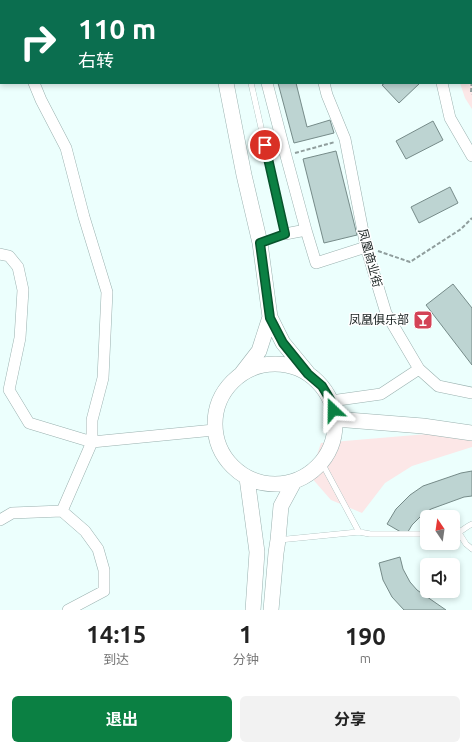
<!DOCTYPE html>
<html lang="zh">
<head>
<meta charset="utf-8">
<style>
	body { margin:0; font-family:Ubuntu,"Noto Sans SC",sans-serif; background:#f2f2f2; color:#222; height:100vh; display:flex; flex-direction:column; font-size:15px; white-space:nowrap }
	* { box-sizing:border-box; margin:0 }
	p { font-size:13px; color:#767676 }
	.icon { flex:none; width:22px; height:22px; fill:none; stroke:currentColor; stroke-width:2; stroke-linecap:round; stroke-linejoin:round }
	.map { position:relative; height:610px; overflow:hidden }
	.drawer { display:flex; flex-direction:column; background:#fff; flex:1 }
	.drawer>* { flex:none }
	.hud { position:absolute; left:0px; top:0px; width:472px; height:84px; box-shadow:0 2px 6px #0003; background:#0b6e4f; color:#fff; overflow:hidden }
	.needle { width:26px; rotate:347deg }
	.fabs { position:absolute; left:420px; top:510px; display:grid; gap:8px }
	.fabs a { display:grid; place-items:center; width:40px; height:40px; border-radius:6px; background:#fff; box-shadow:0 2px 6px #0003; font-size:20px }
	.pin { position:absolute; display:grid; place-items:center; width:34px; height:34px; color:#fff; margin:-17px; border:2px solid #fff; border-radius:50%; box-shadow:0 1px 4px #0007 }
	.me { position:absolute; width:44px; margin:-22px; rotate:337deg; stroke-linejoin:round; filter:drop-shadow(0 0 3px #0008) }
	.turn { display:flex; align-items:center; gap:14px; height:84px; padding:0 12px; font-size:18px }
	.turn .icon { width:52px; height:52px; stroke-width:2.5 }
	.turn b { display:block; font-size:28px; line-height:34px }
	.eta { display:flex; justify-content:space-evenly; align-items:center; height:68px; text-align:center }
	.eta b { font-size:24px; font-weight:700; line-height:28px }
	.cta { display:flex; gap:8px; margin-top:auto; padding:8px 12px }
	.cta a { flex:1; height:46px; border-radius:6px; background:#0b8043; color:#fff; font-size:16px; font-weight:700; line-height:46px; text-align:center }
	.cta a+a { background:#f2f2f2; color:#222 }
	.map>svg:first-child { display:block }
	.green { fill:#fce7e7 }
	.building { fill:#bdd4d2; stroke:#768b89 }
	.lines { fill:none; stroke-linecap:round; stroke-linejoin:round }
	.lane-casing { stroke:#9ab1af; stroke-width:6 }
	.street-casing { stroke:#9ab1af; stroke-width:12 }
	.secondary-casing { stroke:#9ab1af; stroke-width:16 }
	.path { stroke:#909e9d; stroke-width:2; stroke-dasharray:4 2; stroke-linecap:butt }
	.lane { stroke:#fff; stroke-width:5.5 }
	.street { stroke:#fff; stroke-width:11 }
	.secondary { stroke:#fff; stroke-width:15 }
	.route-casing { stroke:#07532c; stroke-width:10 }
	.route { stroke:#0b8043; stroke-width:7 }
	.labels { text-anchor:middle; stroke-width:3; stroke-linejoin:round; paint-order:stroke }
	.street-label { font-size:12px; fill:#161f1e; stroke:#fff }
	.poi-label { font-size:12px; fill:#161f1e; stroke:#fff; text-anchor:end }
</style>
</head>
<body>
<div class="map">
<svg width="472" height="610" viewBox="0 0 472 610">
	<rect width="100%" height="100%" fill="#ecfffd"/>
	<path class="green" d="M437 0H472V109L465 98 460 83H471V1H437Z
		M427 434 472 437V447L412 466 385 483 362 513 331 500 310 476 321 443Z"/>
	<path class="building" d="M362 0H390L389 1H363Z
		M278 83H296L307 127 330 120 334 133 294 143Z
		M385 83H420L399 103 382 85Z
		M433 121 443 140 406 159 396 141Z
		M336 151 357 235 324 243 303 159Z
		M450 187 458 203 419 223 411 207Z
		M453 284 472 308V365L426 305Z
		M472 471V496L464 497 431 509 422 515 412 525 406 535 387 524 396 509 410 495 423 486 461 473Z
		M400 557 403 569 410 582 417 590 446 610H404L392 597 383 580 379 563Z"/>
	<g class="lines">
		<defs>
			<path id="lane" d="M231 0 232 1
				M251 83 285 234 260 243
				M322 463 359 532 370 534H427
				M453 533C463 533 464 527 472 524
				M459 533 466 544 472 549
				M278 540 359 532"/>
			<path id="street" d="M5 0V1
				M304 0V1
				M422 0 423 1
				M248 1 253 0
				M34 83 41 100 66 148 84 217 107 292 103 378 92 420V442L62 511
				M267 83 286 156 306 230
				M324 83 327 95 345 139 366 247 386 313 419 369 438 386 472 393
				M442 83 450 118 472 156
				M285 234 306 230 316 263 366 247
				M0 254 9 256 18 267 23 290 20 338 9 390 29 423 92 442 214 430
				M331 401 381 394 419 369
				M0 520 12 513 62 511 85 531 98 549 104 570V591L68 610"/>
			<path id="secondary" d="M209 0V1
				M226 83 244 175 260 243 270 317 283 343 307 372
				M215 424a60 60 0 1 1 120 0a60 60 0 1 1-120 0Z
				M242 373 259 351 270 317
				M335 419 423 426 472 433
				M247 478 257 552 253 610
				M271 610 276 553 278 540 281 506 294 482"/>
		</defs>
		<use href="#lane" class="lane-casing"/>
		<use href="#street" class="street-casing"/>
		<use href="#secondary" class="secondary-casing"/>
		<path class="path" d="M472 76 471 92 472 94
			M295 153 335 142
			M378 251 410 262 461 229 472 218"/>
		<use href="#lane" class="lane"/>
		<use href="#street" class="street"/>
		<use href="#secondary" class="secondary"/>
	</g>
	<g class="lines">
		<defs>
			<path id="route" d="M265 145 285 234 260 243 270 318 283 343 308 374 322 386 331 401 333 410"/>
		</defs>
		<use href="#route" class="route-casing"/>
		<use href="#route" class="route"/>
	</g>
	<defs>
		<symbol id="bar-square" viewBox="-11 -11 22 22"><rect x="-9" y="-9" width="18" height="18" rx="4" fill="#d34357" stroke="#fff"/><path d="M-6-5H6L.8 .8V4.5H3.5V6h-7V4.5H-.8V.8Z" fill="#fff"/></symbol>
	</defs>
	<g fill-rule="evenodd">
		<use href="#bar-square" x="412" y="309" width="22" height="22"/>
	</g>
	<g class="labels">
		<g class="street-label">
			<text transform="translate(370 258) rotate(75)" y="4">凤凰商业街</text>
		</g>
		<g class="poi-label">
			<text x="409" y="324">凤凰俱乐部</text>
		</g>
	</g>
</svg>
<div class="fabs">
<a><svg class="needle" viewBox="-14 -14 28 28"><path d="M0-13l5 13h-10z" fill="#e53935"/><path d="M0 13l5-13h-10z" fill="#767676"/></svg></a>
<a><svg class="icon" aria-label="sound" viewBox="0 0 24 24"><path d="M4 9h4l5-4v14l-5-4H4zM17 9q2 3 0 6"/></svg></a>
</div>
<div class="pin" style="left:265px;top:145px;background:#d93025"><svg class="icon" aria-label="arrive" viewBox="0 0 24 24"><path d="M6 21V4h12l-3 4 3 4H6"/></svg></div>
<svg class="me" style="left:333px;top:410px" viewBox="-20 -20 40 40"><path d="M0-17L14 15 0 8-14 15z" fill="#0b8043" stroke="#fff" stroke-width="4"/></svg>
<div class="hud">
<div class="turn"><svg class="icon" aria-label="right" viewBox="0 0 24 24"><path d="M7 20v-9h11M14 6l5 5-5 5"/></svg><div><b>110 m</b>右转</div></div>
</div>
</div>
<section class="drawer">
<div class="eta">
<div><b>14:15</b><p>到达</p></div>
<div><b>1</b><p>分钟</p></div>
<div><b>190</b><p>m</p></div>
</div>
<div class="cta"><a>退出</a><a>分享</a></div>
</section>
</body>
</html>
